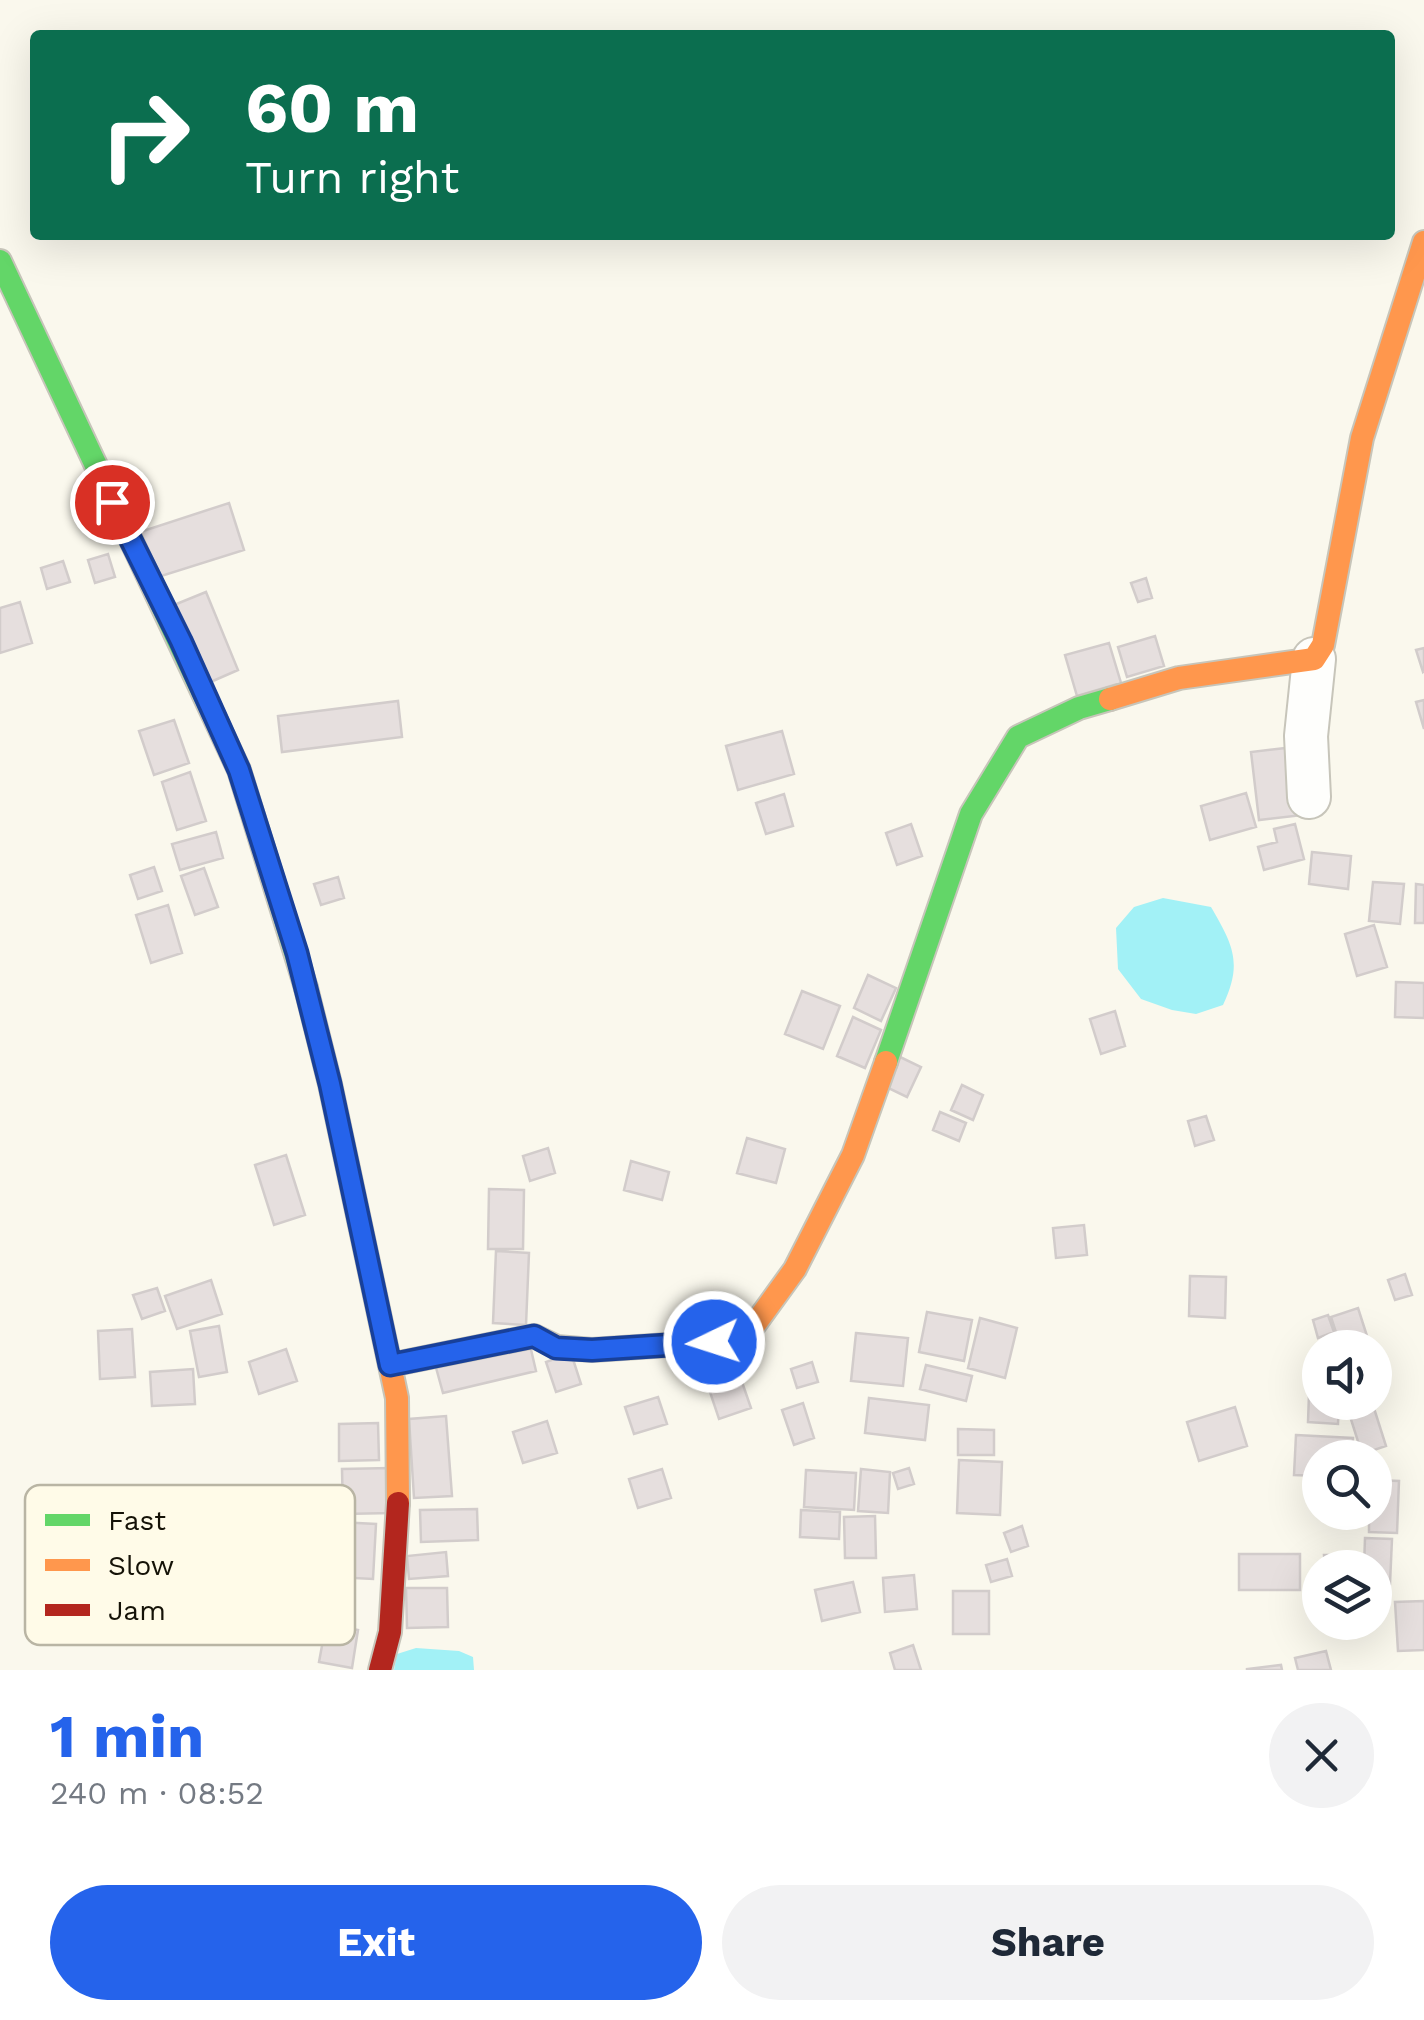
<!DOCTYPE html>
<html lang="en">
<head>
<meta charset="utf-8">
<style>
	body { margin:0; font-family:"Work Sans",sans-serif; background:#f2f2f3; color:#1f2937; height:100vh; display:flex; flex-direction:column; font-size:38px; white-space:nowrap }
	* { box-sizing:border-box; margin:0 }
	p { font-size:32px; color:#747a83 }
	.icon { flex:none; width:55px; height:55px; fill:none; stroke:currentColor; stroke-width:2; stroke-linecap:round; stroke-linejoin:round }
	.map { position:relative; height:1670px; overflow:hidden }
	.drawer { display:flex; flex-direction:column; background:#fff; flex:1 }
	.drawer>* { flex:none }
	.guide { position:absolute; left:30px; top:30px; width:1365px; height:210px; border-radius:10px; box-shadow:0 10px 40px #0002; background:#0b6e4f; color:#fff; overflow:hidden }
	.buttons { position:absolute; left:1302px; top:1330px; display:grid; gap:20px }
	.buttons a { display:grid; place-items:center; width:90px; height:90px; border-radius:50%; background:#fff; box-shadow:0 10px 40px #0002; font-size:50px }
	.pin { position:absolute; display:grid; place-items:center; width:85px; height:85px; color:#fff; margin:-42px; border:5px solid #fff; border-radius:50%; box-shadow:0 2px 10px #0007 }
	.me { position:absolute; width:110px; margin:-55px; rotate:266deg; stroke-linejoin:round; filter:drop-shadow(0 0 8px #0008) }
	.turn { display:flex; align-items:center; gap:35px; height:210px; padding:0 50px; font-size:45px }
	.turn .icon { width:130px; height:130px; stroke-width:2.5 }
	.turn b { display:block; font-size:70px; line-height:85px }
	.round { display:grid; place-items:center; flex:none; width:105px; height:105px; border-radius:52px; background:#f2f2f3 }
	.overview { display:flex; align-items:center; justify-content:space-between; height:170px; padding:0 50px }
	h1 { font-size:60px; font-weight:700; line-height:75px; color:#2563eb }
	.button { display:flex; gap:20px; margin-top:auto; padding:20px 50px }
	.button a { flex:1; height:115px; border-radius:60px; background:#2563eb; color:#fff; font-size:40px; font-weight:700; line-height:115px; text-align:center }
	.button a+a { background:#f2f2f3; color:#1f2937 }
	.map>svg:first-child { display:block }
	.water { fill:#a2f1f6 }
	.building { fill:#e6dfde; stroke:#d2cccb; stroke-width:2.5 }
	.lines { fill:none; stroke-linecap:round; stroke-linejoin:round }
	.street-casing { stroke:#c7c5ba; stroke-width:46 }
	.fast-casing { stroke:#c7c5ba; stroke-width:26 }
	.slow-casing { stroke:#c7c5ba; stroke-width:26 }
	.jam-casing { stroke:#c7c5ba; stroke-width:26 }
	.street { stroke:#fefefc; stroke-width:42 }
	.fast { stroke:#63d668; stroke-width:22 }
	.slow { stroke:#ff974d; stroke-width:22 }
	.jam { stroke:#b3261e; stroke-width:22 }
	.route-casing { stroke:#184099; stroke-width:25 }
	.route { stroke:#2563eb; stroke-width:18 }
	.key { fill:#fffbe8; stroke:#b9b5a4; stroke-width:2.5 }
	.key-label { font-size:28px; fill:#151207 }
</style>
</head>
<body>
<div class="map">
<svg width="1424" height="1670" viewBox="0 0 1424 1670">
	<rect width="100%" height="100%" fill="#faf8ed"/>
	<path class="water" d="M1163 898 1211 907C1233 945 1243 963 1223 1005L1196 1014 1172 1010 1141 999 1118 969 1116 928 1134 907Z
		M416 1648 459 1651 473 1657 474 1670H394L397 1654Z"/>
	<path class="building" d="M229 503 244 550 155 578 140 532Z
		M108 554 115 577 95 583 88 560Z
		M63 561 70 582 47 589 41 568Z
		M1146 578 1152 598 1138 602 1131 583Z
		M206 592 238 670 206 684 174 605Z
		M20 602 32 643 0 653V608Z
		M1155 636 1164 666 1127 677 1118 647Z
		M1109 643 1121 683 1077 696 1065 655Z
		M1424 648V671L1423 672 1416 650Z
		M1424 700V729L1416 702Z
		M398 701 402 737 282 752 278 716Z
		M174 720 189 763 154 775 139 731Z
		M782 731 794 774 738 790 726 746Z
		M1295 747 1303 815 1259 820 1251 752Z
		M190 772 206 821 177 830 162 782Z
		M1246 793 1256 827 1210 840 1201 806Z
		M784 794 793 826 766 834 756 803Z
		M911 824 922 856 897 865 886 833Z
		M1295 824 1304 859 1264 870 1258 847 1277 842 1274 829Z
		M216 832 223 858 180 870 172 844Z
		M1312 852 1351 856 1348 889 1309 884Z
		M154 867 162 891 138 899 130 875Z
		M204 868 218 907 195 915 181 876Z
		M338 877 344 898 321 905 314 884Z
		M1373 882 1404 884 1400 924 1369 921Z
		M1416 884 1424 885V923H1415Z
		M168 905 182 953 151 963 136 915Z
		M1374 925 1387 967 1357 976 1345 934Z
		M868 975 896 988 881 1021 854 1008Z
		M1396 982 1424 983V1018L1395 1017Z
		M802 991 840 1006 823 1049 785 1034Z
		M1115 1011 1125 1046 1101 1054 1090 1019Z
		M853 1017 881 1030 865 1068 837 1056Z
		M898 1056 921 1067 907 1097 884 1086Z
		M962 1085 983 1095 973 1120 951 1110Z
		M940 1112 966 1123 959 1141 933 1130Z
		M1206 1116 1214 1140 1195 1146 1188 1121Z
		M747 1138 785 1149 776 1183 737 1173Z
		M548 1148 555 1173 530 1181 523 1156Z
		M286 1155 305 1215 274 1225 255 1165Z
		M631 1161 669 1172 662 1200 624 1190Z
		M489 1189 524 1190 523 1249H488Z
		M1084 1225 1087 1255 1056 1258 1053 1228Z
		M496 1251 529 1253 526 1325 493 1323Z
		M1405 1274 1412 1295 1395 1300 1388 1280Z
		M1190 1276 1226 1277 1225 1318 1189 1316Z
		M211 1280 222 1314 177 1329 165 1296Z
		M157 1288 165 1311 142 1319 133 1295Z
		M1358 1308 1367 1336 1340 1345 1331 1317Z
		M927 1312 972 1320 964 1361 919 1352Z
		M1328 1315 1334 1332 1318 1338 1313 1320Z
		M980 1318 1017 1328 1005 1378 968 1368Z
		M219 1326 227 1372 199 1377 190 1331Z
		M132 1329 135 1377 100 1379 98 1331Z
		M856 1333 908 1338 903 1386 851 1381Z
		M529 1341 536 1371 443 1393 435 1364Z
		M286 1349 297 1381 259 1394 249 1362Z
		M571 1353 581 1384 556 1392 546 1362Z
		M812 1362 818 1382 797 1388 791 1369Z
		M926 1365 972 1376 966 1401 920 1389Z
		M193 1369 195 1404 152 1406 150 1372Z
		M742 1382 751 1408 719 1419 710 1392Z
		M1309 1394 1320 1395V1402H1339L1338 1424 1308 1422Z
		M658 1397 667 1424 634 1434 625 1407Z
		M869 1398 929 1405 925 1440 865 1433Z
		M1372 1402 1386 1446 1362 1454 1348 1410Z
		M803 1403 814 1438 794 1445 782 1410Z
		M1235 1407 1247 1446 1199 1461 1187 1422Z
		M446 1416 452 1496 414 1498 409 1419Z
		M547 1421 557 1453 523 1463 513 1432Z
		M378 1423 379 1460 339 1461V1424Z
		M958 1429 994 1430V1455H958Z
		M1296 1435 1353 1438 1352 1458H1320V1476L1294 1475Z
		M959 1460 1002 1462 1000 1515 957 1513Z
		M390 1468 391 1513 343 1514 342 1469Z
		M909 1468 914 1484 898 1489 893 1473Z
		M662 1469 671 1498 638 1508 629 1479Z
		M861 1469 890 1472 888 1513 858 1511Z
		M806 1470 856 1473 854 1510 804 1507Z
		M1375 1480 1399 1481 1397 1533 1369 1532V1512H1375Z
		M477 1509 478 1540 421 1542 420 1510Z
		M801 1510 840 1512 839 1539 800 1537Z
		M875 1516 876 1558H845L844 1517Z
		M338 1522 376 1524 373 1579 335 1577Z
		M1022 1526 1028 1546 1011 1552 1004 1533Z
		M1365 1538 1392 1539 1390 1584 1375 1583V1568H1364Z
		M446 1552 448 1576 409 1579 407 1556Z
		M1239 1554H1300V1590H1239Z
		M1324 1555H1351V1568H1325Z
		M1007 1559 1012 1576 991 1582 986 1565Z
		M914 1575 917 1609 885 1612 883 1578Z
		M853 1582 860 1612 822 1621 815 1590Z
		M406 1588H447L448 1627 407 1628Z
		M953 1591H989V1634H953Z
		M1424 1601V1650L1398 1651 1395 1602Z
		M326 1624 358 1630 352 1668 319 1662Z
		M913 1645 921 1670H895L890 1653Z
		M1326 1651 1331 1670H1298L1295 1658Z
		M1281 1665 1282 1670H1247V1669Z"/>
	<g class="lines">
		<defs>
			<path id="street" d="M1309 797 1306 736 1314 659"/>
			<path id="fast" d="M0 261 239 770 306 988
				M886 1062 971 814 1018 737 1079 708 1110 699"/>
			<path id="slow" d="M1110 699 1179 678 1314 659 1323 645 1362 438 1424 242
				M306 988 330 1084 397 1398 398 1503
				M390 1365 534 1336 557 1347 592 1350 714 1342 753 1327 795 1269 853 1155 886 1062"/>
			<path id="jam" d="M380 1670 390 1632 398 1503"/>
		</defs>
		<use href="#street" class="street-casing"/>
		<use href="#fast" class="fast-casing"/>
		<use href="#slow" class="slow-casing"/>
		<use href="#jam" class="jam-casing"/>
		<use href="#street" class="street"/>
		<use href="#fast" class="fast"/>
		<use href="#slow" class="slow"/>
		<use href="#jam" class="jam"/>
	</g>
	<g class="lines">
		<defs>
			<path id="route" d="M112 502 181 641 239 770 297 953 330 1084 390 1365 534 1336 556 1348 592 1350 714 1342"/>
		</defs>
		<use href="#route" class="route-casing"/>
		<use href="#route" class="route"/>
	</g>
	<rect x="25" y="1485" width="330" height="160" rx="15" class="key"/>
	<rect x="45" y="1514" width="45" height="12" fill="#63d668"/>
	<rect x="45" y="1559" width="45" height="12" fill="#ff974d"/>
	<rect x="45" y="1604" width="45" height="12" fill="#b3261e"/>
	<g class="key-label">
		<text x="108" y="1530">Fast</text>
		<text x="108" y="1575">Slow</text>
		<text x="108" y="1620">Jam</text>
	</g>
</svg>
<div class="buttons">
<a><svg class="icon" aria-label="sound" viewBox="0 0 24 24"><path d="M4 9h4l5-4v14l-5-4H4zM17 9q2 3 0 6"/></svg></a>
<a><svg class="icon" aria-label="search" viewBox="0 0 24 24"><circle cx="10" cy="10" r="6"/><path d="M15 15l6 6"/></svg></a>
<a><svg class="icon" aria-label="layers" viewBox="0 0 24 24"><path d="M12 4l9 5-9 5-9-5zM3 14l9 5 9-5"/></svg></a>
</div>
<div class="pin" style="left:112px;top:502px;background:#d93025"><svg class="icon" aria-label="arrive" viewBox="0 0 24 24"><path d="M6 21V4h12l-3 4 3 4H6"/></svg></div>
<svg class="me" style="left:714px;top:1342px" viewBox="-20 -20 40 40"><circle r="17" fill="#2563eb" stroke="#fff" stroke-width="3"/><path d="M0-11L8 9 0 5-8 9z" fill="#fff"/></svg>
<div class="guide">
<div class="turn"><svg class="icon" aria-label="right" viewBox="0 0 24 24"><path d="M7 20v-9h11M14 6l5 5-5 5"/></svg><div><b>60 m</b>Turn right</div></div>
</div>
</div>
<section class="drawer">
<div class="overview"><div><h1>1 min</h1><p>240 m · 08:52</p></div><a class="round"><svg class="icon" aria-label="close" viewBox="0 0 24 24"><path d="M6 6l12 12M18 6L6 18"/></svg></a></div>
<div class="button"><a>Exit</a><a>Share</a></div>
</section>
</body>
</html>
